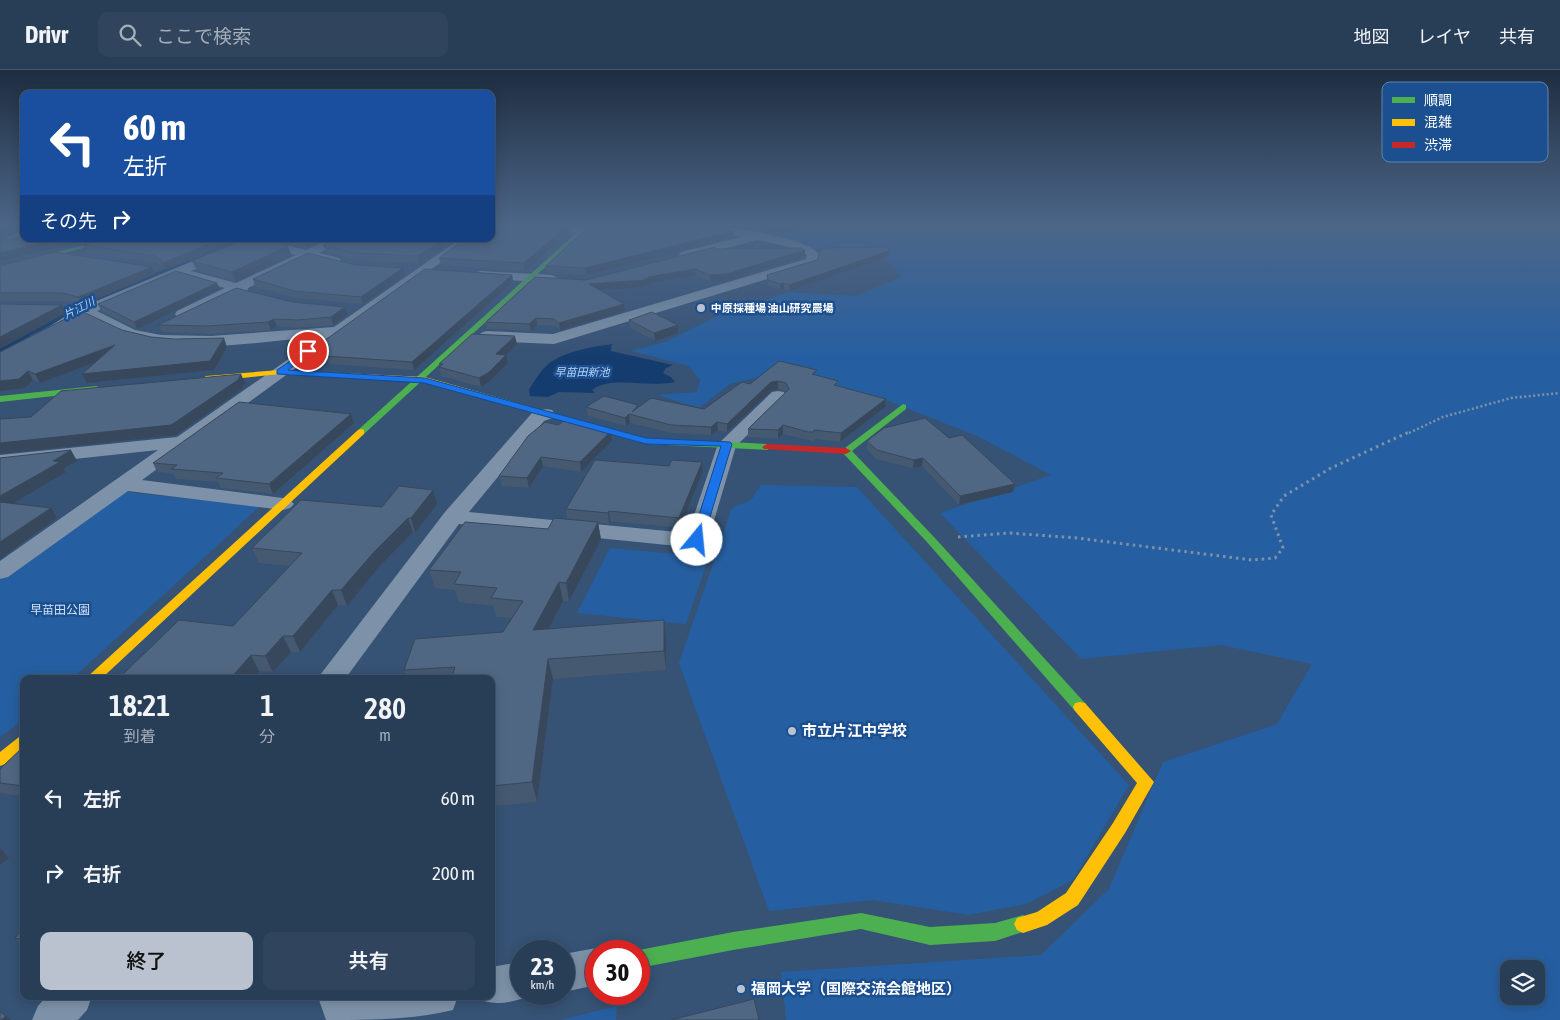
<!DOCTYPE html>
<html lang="ja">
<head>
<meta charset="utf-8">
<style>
	body { margin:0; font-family:"Asap Condensed","Noto Sans JP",sans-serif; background:#30455d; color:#f1f3f6; height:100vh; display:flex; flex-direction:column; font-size:19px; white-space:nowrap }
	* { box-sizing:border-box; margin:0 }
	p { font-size:16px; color:#a5aeba }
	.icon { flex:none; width:28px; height:28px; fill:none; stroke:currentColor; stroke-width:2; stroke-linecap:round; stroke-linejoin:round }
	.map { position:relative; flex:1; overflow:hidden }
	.panel { position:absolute; left:20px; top:605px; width:475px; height:325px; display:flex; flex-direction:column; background:#283e57; border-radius:10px; box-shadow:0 2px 12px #0003,0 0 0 1px #44576d }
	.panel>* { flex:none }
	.top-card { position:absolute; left:20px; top:20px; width:475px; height:152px; border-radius:10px; box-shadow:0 2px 12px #0003,0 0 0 1px #44576d; background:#1a4fa0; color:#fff; overflow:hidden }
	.tools { position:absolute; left:1500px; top:890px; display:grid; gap:10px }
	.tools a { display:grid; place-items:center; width:45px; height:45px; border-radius:10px; background:#283e57; box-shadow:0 2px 12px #0003,0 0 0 1px #44576d; font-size:25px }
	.speed { position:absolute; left:510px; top:870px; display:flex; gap:10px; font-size:25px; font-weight:700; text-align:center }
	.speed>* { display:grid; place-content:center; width:65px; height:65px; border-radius:50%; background:#283e57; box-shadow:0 2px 12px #0003,0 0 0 1px #44576d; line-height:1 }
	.speed small { font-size:12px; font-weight:400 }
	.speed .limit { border:8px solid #d22; background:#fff; color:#111 }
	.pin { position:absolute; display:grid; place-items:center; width:42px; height:42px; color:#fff; margin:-21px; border:2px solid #fff; border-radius:50%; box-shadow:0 1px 5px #0007 }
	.me { position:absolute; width:55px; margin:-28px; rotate:17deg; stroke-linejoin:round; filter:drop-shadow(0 0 4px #0008) }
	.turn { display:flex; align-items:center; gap:18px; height:105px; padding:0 20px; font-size:22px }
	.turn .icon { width:65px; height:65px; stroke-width:2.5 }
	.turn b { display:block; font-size:35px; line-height:42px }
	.then { display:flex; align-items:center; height:48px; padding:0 20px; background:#0003; gap:10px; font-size:19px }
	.eta { display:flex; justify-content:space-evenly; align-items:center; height:85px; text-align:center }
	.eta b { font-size:30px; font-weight:600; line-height:35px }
	.cta { display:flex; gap:10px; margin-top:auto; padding:10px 20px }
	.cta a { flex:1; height:58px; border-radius:10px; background:#b9c2ce; color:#111; font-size:20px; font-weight:600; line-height:58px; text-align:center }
	.cta a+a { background:#30455d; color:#f1f3f6 }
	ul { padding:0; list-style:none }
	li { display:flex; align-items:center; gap:15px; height:75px; padding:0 20px }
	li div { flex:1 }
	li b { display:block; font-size:19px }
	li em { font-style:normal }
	header { display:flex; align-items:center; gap:30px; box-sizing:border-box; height:70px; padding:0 25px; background:#283e57; border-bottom:1px solid #44576d }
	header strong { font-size:24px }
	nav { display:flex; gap:28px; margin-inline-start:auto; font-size:18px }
	.search { width:350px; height:45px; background:#30455d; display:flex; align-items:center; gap:12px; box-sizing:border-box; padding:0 18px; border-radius:10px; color:#a5aeba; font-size:19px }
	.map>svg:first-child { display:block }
	.green { fill:#265fa1; fill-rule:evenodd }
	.water { fill:#153c6e }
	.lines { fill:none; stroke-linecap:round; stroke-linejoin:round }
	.stream-far1 { stroke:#153c6e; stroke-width:4 }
	.stream { stroke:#153c6e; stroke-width:5 }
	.path-far1 { stroke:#7d92a8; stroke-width:2.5; stroke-dasharray:2 2.5; stroke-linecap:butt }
	.path { stroke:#7d92a8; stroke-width:3; stroke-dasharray:2.5 4; stroke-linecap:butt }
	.street { fill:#7d92a8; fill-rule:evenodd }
	.fast { fill:#4caf50; fill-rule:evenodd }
	.slow { fill:#ffc107; fill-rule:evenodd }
	.jam { fill:#c62828; fill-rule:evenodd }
	.wall { fill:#455971 }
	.shaded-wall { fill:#38485c }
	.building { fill:#506783; stroke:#38485c }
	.route { fill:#1a73e8; stroke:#114b97 }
	.poi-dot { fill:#b9c2ce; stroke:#1b4f8f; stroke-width:2 }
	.labels { text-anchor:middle; stroke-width:5; stroke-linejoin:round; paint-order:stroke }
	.far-water-label { font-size:11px; font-style:italic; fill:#b5d3f5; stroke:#1b4f8f }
	.far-poi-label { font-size:11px; font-weight:bold; fill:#fff; stroke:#1b4f8f; text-anchor:start }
	.park-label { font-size:12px; fill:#cfe3fa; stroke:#1b4f8f }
	.near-poi-label { font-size:15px; font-weight:bold; fill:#fff; stroke:#1b4f8f; text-anchor:start }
	.key { fill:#1b4f8f; stroke:#5f84b1; stroke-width:1 }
	.key-label { font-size:14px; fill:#fff }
</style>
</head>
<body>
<header>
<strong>Drivr</strong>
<div class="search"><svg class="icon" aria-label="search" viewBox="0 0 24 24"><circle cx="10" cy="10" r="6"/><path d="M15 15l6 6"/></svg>ここで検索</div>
<nav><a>地図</a><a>レイヤ</a><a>共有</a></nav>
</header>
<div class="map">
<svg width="1560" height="950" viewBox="0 0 1560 950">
	<rect width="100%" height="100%" fill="#365274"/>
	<path class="green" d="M830 154H1560V950H786L781 902 1041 885 1109 819 1163 692 1277 654 1312 594 1221 575 1081 589 940 443 1051 405 977 366 876 326 849 320 789 300 730 314 699 338 657 325 697 322 700 310 689 296 631 281 665 272 715 247 789 222 856 226 901 207 878 179 818 180 774 167ZM1509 899H1536V926H1509Z
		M761 415 857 417 1129 715 1073 810 1026 834 968 845 873 830 769 841 679 593 732 438 751 430Z
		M123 422 260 436 72 609H24V649L0 667V510Z
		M610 478 709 487 686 554 577 543Z
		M617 936 616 950H561Z"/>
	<path class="water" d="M612 274 611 281 673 295 666 298 663 303 671 307 675 312C652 318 610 305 592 320L595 323 559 322 548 327 530 326 529 320C535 310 541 299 551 292 567 281 592 277 612 274Z"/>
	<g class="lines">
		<path class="stream-far1" d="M64 246 94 230 243 169"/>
		<path class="stream" d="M0 279 66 244"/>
		<path class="path-far1" d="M1409 363 1443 347 1511 328 1560 323"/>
		<path class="path" d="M958 467 1010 463 1077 468 1252 490 1275 488 1283 478 1271 445 1284 426 1331 398 1411 361"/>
		<path class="street" d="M543 154 605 157 611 160C602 169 558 160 545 156Z
			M704 155H715C738 159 805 167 819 184L816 194 554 274 486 271 481 269 478 266 481 263 486 261 553 264 806 189 807 185 794 178 757 170 685 189 681 188 679 185 681 182 742 167 700 160 698 158 700 156Z
			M232 169H261L306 180 330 169H345L319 183 339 188 341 191 339 194 335 195 309 188 248 218 247 222H238L187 247H177L175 244 177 241 225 218 179 206 97 241 135 260 161 265 211 266 334 257 460 169H473L142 410 283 428 290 430 294 434 290 438 283 440 128 421 8 507 0 509V491L158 380 0 397V385L177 367 320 267C261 271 191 285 133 269 116 265 102 254 85 247 75 253 63 263 51 260L49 257 70 243 68 240 70 237H82L217 181 221 180 227 184 225 187 191 201 236 213 296 185C287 182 235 172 232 169Z
			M481 201 552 205 559 209 552 213 476 208 474 205 476 202Z
			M778 321 784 322 787 326 784 330 736 376 708 471 705 476 697 478 459 454 345 609H317L445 442 532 343 546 339 552 340 555 344 552 348 544 351 469 442 688 463 718 374 772 322Z
			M596 878 603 881H596V915L564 922V884Z
			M521 892V924H534C515 932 497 937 478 929L476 926H491V897Z
			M47 926H92L87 940 78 950H32L38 936Z
			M320 926H458L453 940C413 950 368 950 326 950L319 930Z"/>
		<path class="fast" d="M586 154H592L364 364H358V360Z
			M24 158V163L0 178V173Z
			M109 169H118L0 200V196Z
			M96 316 99 317V321L0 332V326Z
			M903 334 906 335V339L852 381 934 467 1085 633 1087 637 1085 641 1080 642 1075 641 926 471 841 381Z
			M540 339 646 368 767 374 772 377 767 380 646 374 537 344 536 342Z
			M861 843 930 857 995 853 1023 845 1029 848 1032 854 1029 860 995 871 930 875 861 859 733 880 639 898V881H636L639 880 733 862Z"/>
		<path class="slow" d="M280 300 425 307 543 340 544 342 540 345 425 312 280 304 206 312 202 309 206 306Z
			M361 359 364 360V364L101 609H85L358 360Z
			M1080 632 1085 633 1154 712 1125 763 1078 835 1047 855 1023 863 1017 860 1014 854 1017 848 1037 842 1066 823 1113 753 1137 713 1075 641 1073 637 1075 633Z
			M24 665V679L5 694 0 696V682L19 667Z"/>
		<path class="jam" d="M767 374 846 378 851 381 846 384 764 379 762 377Z"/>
	</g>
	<path class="wall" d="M597 154H666L597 155Z
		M719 154H747V159Z
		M568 155 569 162 525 201 441 195 439 188Z
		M734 167 586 205 547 203 546 196Z
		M108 169H232L234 172 165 200 164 197 158 193 87 183 83 175Z
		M269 169H326L307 178Z
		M323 175 445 177 419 194 357 190 326 182Z
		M716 179 805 180V186L728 210 710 212 696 205 649 213 650 215H645V217L600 220 624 234 625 241 560 260 555 256 537 255 531 261 487 259 486 252 586 210Z
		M292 186 236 212 197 201 192 191Z
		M889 186 789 221 784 219 780 220 768 215 767 205Z
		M355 195 405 205 363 234 296 228 255 217 253 209Z
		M0 196 152 197 155 204 82 235 67 231H0Z
		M512 205 513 212 414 300 329 294 328 291 314 290 311 282V280Z
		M220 219 137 259 101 241 98 234Z
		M292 232 345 237 348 244 333 255 300 258 277 256 271 260 211 264 162 262 158 255Z
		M629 250 678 255V263L655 271 630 258Z
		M122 260 151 267 227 277 214 300 87 313 94 293 40 313 33 310 25 318 0 282Z
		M517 274 506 285 508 293 490 311 481 317 441 306 439 297H440L439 294Z
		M817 305 838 316 886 329 885 337 840 372 814 369V371L808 370 783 364 778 369 748 367V359L786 322 778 319 771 321 727 362 718 360 711 365 672 363 630 353 626 356 588 346 586 337H638L704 339 750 314Z
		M354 353 273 424 221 418 218 412 176 409 174 404 157 402 153 393Z
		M558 355 611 361 612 371 581 402 543 396 529 418 502 416 499 406Z
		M949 368 1013 422 959 435 922 396 913 398 876 389 867 379V371Z
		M702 392 703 401 680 458 610 451 609 454 598 452 601 470 569 531H563L548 559 666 569V600L553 609 537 732 494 736 491 753V609H408L404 600 503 562 512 548 496 547 493 536 459 532 455 520 435 518 429 500 548 459 567 449 566 439 669 396Z
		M437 434 415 463 413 462 379 497 347 536 338 535 300 582H291L273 602 259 601 233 556 290 496 259 493 252 478 382 437Z
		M24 676V726L0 723V699Z
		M24 858V876L15 868Z"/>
	<path class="shaded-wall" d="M7 154H23L0 167V158Z
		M568 155 569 162 525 201 524 193Z
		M734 161V167L586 205 585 198Z
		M59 169H92L0 191V183Z
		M221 169H232L234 172 165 200 162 193Z
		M309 169H326L307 178 304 171Z
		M443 170 445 177 419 194 418 186Z
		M288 176 292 186 236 212 232 202Z
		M805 180V186L728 210 710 212V205Z
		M889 181V186L789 221V215Z
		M152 197 155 204 82 235 78 227Z
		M403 198 405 205 363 234 361 227Z
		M695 199 696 205 649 213 650 215H645V217L589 221V214L648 207Z
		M512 205 513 212 414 300 412 292Z
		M217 213 220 219 137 259 134 252Z
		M784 213V219L780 220V214Z
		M624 234 625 241 560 260 559 253Z
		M62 235 66 243 0 279V267Z
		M345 237 348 244 333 255 331 247Z
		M536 248 537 255 531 261 529 254Z
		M274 249 277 256 271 260 268 252Z
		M678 255V263L655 271 654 263Z
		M515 266 517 274 498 293 496 284Z
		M224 268 227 277 214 300 87 313 82 304Z
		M115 275 120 283 40 313 35 304Z
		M506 285 508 293 490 311 481 317 479 308Z
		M28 301 33 310 25 318 0 321V311Z
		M241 304 245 313 242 319 176 365 0 384V373Z
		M778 311V319L771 321 727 362V354L771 312Z
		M886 329 885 337 840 372 841 363Z
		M351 344 354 353 273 424 269 414Z
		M629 344 630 353 626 356 625 348Z
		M717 352 718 360 711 365V357Z
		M783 355V364L778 369V360Z
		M611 361 612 371 581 402 580 392Z
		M71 380 77 391 64 398 66 402 0 441V426L53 391Z
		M541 387 543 396 529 418 527 408Z
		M923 388 922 396 913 398 914 390Z
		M702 392 703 401 680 458 679 448Z
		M1015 414 1013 422 959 435 960 426Z
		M433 420 437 434 415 463 411 448Z
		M51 438 57 448 0 489V472Z
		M609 441 610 451 609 454 608 443Z
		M408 448 413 462 379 497 347 536 341 520 374 482Z
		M598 452 601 470 569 531 566 513Z
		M559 512 563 531 538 579 533 560Z
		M332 520 338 535 300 582 293 566Z
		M664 550 666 569V600L664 581Z
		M283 566 291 582 273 602 265 586Z
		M251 585 259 601 252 609H230Z
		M548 589 553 609 537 732 532 712Z
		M491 728 494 736 491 753Z
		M0 778 9 788 0 795Z
		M6 946 11 950H1Z"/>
	<path class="building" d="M0 154H7L0 158Z
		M22 154H24V160H22Z
		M491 154H562L568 155 524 193 439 188 465 169H491Z
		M715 157 734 161 585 198 546 196 587 158Z
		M24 166V169H59L0 183V174L9 169Z
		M108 169H221L162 193V190L155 186 83 175Z
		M245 169H259L288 176 232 202 192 191Z
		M296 169H309L304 171Z
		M337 169H427L443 170 418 186 355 183 323 175Z
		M715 177 716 179 801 178 805 180 727 204 710 205 695 199 648 207 649 208 644 209 645 210 589 214 624 234 559 253 554 249 536 248 529 254 486 252 535 207 586 210Z
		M889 177V181L789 215 784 213 780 214 768 210 767 205 817 190 821 178Z
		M55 182 152 197 78 227 63 223H0V196Z
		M308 183 355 195 403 198 361 227 294 221 253 209Z
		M425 199 512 205 412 292 326 286 329 283 311 282 314 280H311Z
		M176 201 217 213 134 252 98 234Z
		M236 218 292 232 345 237 331 247 297 250 274 249 268 252 208 256 158 255Z
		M0 234 62 235 0 267Z
		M81 241 122 260 151 267 174 269 224 268 210 291 82 304 115 275 35 304 28 301 19 309 0 311V282Z
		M652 242 678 255 654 263 629 250Z
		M472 264 515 266 496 284 506 285 488 303 479 308 439 297 443 294H439Z
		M779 291 817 300 812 304 838 311 834 315 886 329 841 363 814 360V362H808L783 355 778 360 748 359 789 319 786 313 778 311 771 312 727 354 717 352 711 357 671 355 629 344 625 348 586 337 604 326 638 335 632 342 651 328 704 339 742 312 750 314Z
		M241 304 238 310 171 355 0 373V349L31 347 61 321Z
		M239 332 351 344 269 414 216 408 223 403 171 399 177 395 153 393Z
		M925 348 949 368 962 365 1015 414 960 426 923 388 914 390 877 380 867 371 884 358Z
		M567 349 611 361 580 392 541 387 527 408 499 406 528 366 545 352 558 355Z
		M71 380 53 391 60 392 0 426V388Z
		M595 390 669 396 672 390 702 392 679 448 609 441 608 443 566 439Z
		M399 416 433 420 411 448H408L374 482 341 520H332L293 566H283L265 586 251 585 230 609H118L179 550 233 556 302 483 252 478 301 430 382 437Z
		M0 432 51 438 0 472Z
		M554 448 598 452 566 513 559 512 533 560 664 550V581L548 589 532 712 491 716V609H451L455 597 404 600 415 569 503 562 523 531 491 528 497 518 454 514 461 502 429 500 465 452 548 459Z
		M24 676V716L0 713V699Z
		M24 858V870L15 868Z
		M754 929 759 950H671Z
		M0 942 6 946 1 950H0Z"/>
	<linearGradient id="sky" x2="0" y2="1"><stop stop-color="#1e2d40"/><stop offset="0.54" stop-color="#4c6688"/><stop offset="1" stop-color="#4c6688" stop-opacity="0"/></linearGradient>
	<rect width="1560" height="287" fill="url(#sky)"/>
	<path class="route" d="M308 279 310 280V283L288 300 425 308 646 368 730 372 732 374 703 470 697 474 691 470 721 376 646 374 424 313 277 304V300Z"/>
	<g class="poi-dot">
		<circle cx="701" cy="238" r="5"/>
		<circle cx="792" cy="661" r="5"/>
		<circle cx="741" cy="919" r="5"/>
	</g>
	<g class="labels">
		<g class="far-water-label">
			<text transform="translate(79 238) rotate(-27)" y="4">片江川</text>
			<text x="582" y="306">早苗田新池</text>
		</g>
		<g class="far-poi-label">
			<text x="711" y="242">中原採種場 油山研究農場</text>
		</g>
		<g class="park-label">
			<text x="60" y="544">早苗田公園</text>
		</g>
		<g class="near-poi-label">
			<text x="802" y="666">市立片江中学校</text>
			<text x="751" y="924">福岡大学（国際交流会館地区）</text>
		</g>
	</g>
	<rect x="1382" y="12" width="166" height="80" rx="8" class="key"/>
	<rect x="1392" y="27" width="23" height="6" fill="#4caf50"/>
	<rect x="1392" y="49" width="23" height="7" fill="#ffc107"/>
	<rect x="1392" y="72" width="23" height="6" fill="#c62828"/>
	<g class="key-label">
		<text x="1424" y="35">順調</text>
		<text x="1424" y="57">混雑</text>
		<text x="1424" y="80">渋滞</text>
	</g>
</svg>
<div class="tools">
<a><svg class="icon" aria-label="layers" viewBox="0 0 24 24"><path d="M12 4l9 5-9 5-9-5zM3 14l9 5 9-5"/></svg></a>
</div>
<div class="speed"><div>23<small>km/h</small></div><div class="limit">30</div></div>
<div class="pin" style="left:308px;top:281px;background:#d93025"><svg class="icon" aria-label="arrive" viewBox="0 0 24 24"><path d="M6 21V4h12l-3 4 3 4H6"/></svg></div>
<svg class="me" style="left:697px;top:470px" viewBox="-20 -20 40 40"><circle r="19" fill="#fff"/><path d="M0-13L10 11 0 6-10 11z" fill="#1a73e8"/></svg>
<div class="top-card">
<div class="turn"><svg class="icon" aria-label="left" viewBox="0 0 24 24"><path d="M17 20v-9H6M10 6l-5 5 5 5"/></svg><div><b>60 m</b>左折</div></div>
<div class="then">その先<svg class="icon" aria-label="right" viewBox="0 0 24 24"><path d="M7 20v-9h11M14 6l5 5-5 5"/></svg></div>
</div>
<section class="panel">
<div class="eta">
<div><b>18:21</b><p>到着</p></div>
<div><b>1</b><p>分</p></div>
<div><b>280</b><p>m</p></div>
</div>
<ul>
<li><svg class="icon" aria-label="left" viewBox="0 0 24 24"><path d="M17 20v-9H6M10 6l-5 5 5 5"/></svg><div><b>左折</b></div><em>60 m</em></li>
<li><svg class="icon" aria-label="right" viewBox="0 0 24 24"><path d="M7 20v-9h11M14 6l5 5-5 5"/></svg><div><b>右折</b></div><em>200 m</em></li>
</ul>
<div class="cta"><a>終了</a><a>共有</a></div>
</section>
</div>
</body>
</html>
